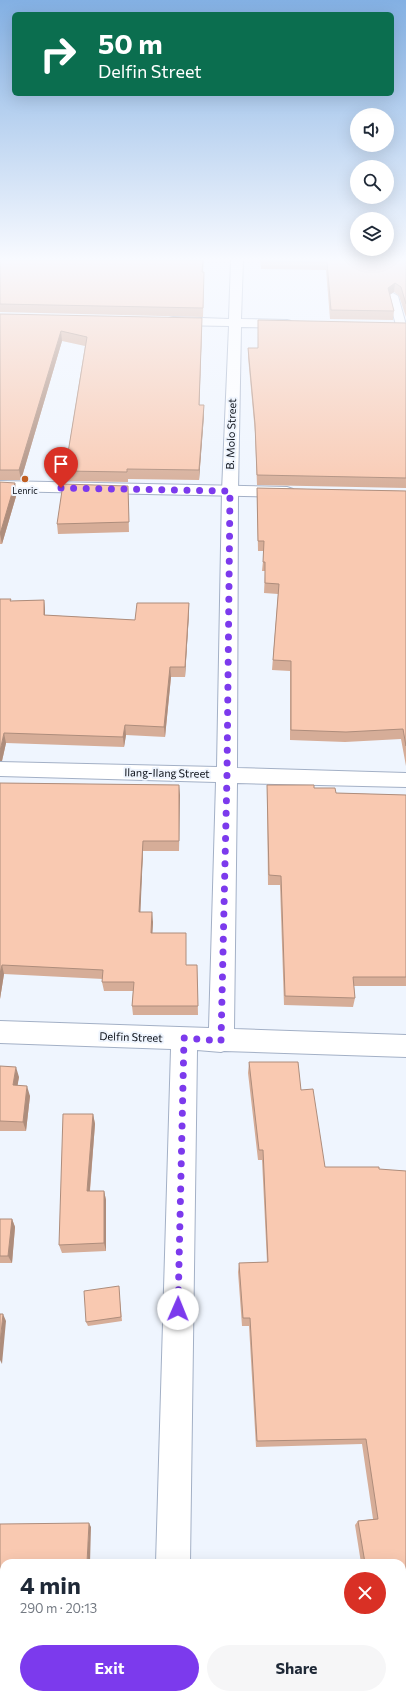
<!DOCTYPE html>
<html lang="en">
<head>
<meta charset="utf-8">
<style>
	body { margin:0; font-family:Commissioner,sans-serif; background:#f6f6f7; color:#1f2937; height:100vh; display:flex; flex-direction:column; font-size:15px; white-space:nowrap }
	* { box-sizing:border-box; margin:0 }
	p { font-size:13px; color:#747a83 }
	.icon { flex:none; width:22px; height:22px; fill:none; stroke:currentColor; stroke-width:2; stroke-linecap:round; stroke-linejoin:round }
	.map { position:relative; flex:1; overflow:hidden }
	.drawer { position:absolute; left:0px; top:1559px; width:406px; height:140px; display:flex; flex-direction:column; background:#fff; border-radius:12px 12px 0 0; box-shadow:0 4px 16px #0002 }
	.drawer>* { flex:none }
	.banner { position:absolute; left:12px; top:12px; width:382px; height:84px; border-radius:6px; box-shadow:0 4px 16px #0002; background:#0b6e4f; color:#fff; overflow:hidden }
	.tools { position:absolute; left:350px; top:108px; display:grid; gap:8px }
	.tools a { display:grid; place-items:center; width:44px; height:44px; border-radius:50%; background:#fff; box-shadow:0 4px 16px #0002; font-size:20px }
	.pin { position:absolute; display:grid; place-items:center; width:34px; height:34px; color:#fff; margin:-41px -17px; border-radius:50% 50% 50% 0; rotate:-45deg; box-shadow:0 0 4px #0007 }
	.pin .icon { rotate:45deg }
	.me { position:absolute; width:44px; margin:-22px; rotate:1deg; stroke-linejoin:round; filter:drop-shadow(0 0 3px #0008) }
	.turn { display:flex; align-items:center; gap:14px; height:84px; padding:0 20px; font-size:18px }
	.turn .icon { width:52px; height:52px; stroke-width:2.5 }
	.turn b { display:block; font-size:28px; line-height:34px }
	.round { display:grid; place-items:center; flex:none; width:42px; height:42px; border-radius:21px; background:#f6f6f7 }
	.summary { display:flex; align-items:center; justify-content:space-between; height:68px; padding:0 20px }
	h1 { font-size:24px; font-weight:700; line-height:30px }
	.action { display:flex; gap:8px; margin-top:auto; padding:8px 20px }
	.action a { flex:1; height:46px; border-radius:24px; background:#7c3aed; color:#fff; font-size:16px; font-weight:700; line-height:46px; text-align:center }
	.action a+a { background:#f6f6f7; color:#1f2937 }
	.map>svg:first-child { display:block }
	.lines { fill:none; stroke-linecap:round; stroke-linejoin:round }
	.service-casing { stroke:#a3b0c6; stroke-width:2 }
	.minor-casing { stroke:#a3b0c6; stroke-width:2 }
	.tertiary-casing { stroke:#a3b0c6; stroke-width:2 }
	.service { fill:#fff; fill-rule:evenodd }
	.minor { fill:#fff; fill-rule:evenodd }
	.tertiary { fill:#fff; fill-rule:evenodd }
	.wall { fill:#d6ad98 }
	.shaded-wall { fill:#ae8d7c }
	.building { fill:#f9c9b1; stroke:#ae8d7c }
	.route { stroke:#7c3aed; stroke-width:7; stroke-dasharray:0 12.6 }
	.poi-dot { fill:#c05e21; stroke:#eff5fe; stroke-width:1.5 }
	.labels { text-anchor:middle; stroke-width:4; stroke-linejoin:round; paint-order:stroke }
	.far-poi-label { font-size:9px; fill:#0c1018; stroke:#eff5fe }
	.street-label { font-size:11px; fill:#0c1018; stroke:#eff5fe }
</style>
</head>
<body>
<div class="map">
<svg width="406" height="1699" viewBox="0 0 406 1699">
	<rect width="100%" height="100%" fill="#eff5fe"/>
	<g class="lines">
		<defs>
			<path id="service" d="M393 293 398 296 406 325 405 327 401 328 396 325 388 296Z"/>
			<path id="minor" d="M231 260H243L241 319 287 320 291 321 293 324 291 327 287 328 241 327 238 491 237 768 406 773V787L237 783 234 1029 406 1035V1057L224 1051 221 1052 197 1050 190 1563H156L171 1049 0 1043V1021L209 1028 216 782 0 776V762L217 767 222 491 229 326 173 325 169 324 167 321 169 318 173 317 229 319Z
				M152 1695H190V1699H152Z"/>
			<path id="tertiary" d="M0 481 287 487 293 489 295 492 293 495 287 497 0 491Z"/>
		</defs>
		<use href="#service" class="service-casing"/>
		<use href="#minor" class="minor-casing"/>
		<use href="#tertiary" class="tertiary-casing"/>
		<use href="#service" class="service"/>
		<use href="#minor" class="minor"/>
		<use href="#tertiary" class="tertiary"/>
	</g>
	<path class="wall" d="M0 260H204L203 272 204 280 203 317 0 312Z
		M260 260H406V317L399 296 394 292 390 294 394 311 393 320 330 319 326 270 261 269Z
		M0 314 202 327 199 405 204 415 199 480 128 479V482L66 481 65 471 85 346 62 341 21 480H0Z
		M406 323V488L257 485 255 433 248 357V348H257Z
		M0 482 15 483 17 493 2 544H0Z
		M257 488 406 491V766L401 739 345 742 290 740V671L272 670 278 594 264 593 265 571H262L264 551H258L257 498Z
		M128 495 129 532 58 534 57 524Z
		M11 599V601L44 600 45 610V615L135 620 189 603V613L185 677H171L165 737 126 735 124 747 6 743 2 761Z
		M0 783 179 785V851H143L140 912 153 922 152 933 186 943V965H197L198 1015H133L132 1006 133 991H104L102 982 103 979 4 974 0 999Z
		M267 785 314 788 336 793 406 795V986H354L355 998 353 1007 284 1005 280 885H268L267 795Z
		M249 1062 301 1090 325 1167 406 1171V1587L402 1588V1563H361L355 1525 358 1521 373 1519 362 1444 256 1447 249 1326H242L238 1272 239 1263 267 1262 262 1160H258L248 1073Z
		M0 1066 19 1077 17 1086 30 1096 26 1131H0Z
		M93 1114 95 1124 90 1191H104L106 1200V1251L62 1253 59 1245Z
		M0 1219H12L15 1227 12 1263H0Z
		M119 1290 122 1321 88 1326 86 1322Z"/>
	<path class="shaded-wall" d="M395 283 394 292 387 296 388 288Z
		M202 318V327L199 415V405Z
		M61 331 62 341 21 480 19 470Z
		M204 405V415L199 480V470Z
		M15 483 17 493 2 544 0 534Z
		M44 600 45 610V625L44 615Z
		M189 603V613L185 677V667Z
		M170 667 171 677 165 737 164 727Z
		M125 725 126 735 124 747 123 737Z
		M4 733 6 743 2 761H0V751Z
		M179 785 180 795 179 851Z
		M143 841V851L140 922 139 912Z
		M152 912 153 922 152 942 151 933Z
		M2 965 4 974 0 999V974Z
		M16 1067 19 1077 16 1095 13 1085Z
		M27 1086 30 1096 26 1131 23 1122Z
		M93 1114 95 1124 89 1200 87 1191Z
		M104 1191 106 1200V1251L104 1243Z
		M12 1219 15 1227 12 1263 8 1256Z
		M3 1314 6 1321 2 1364 0 1360V1343Z
		M89 1523 91 1527 90 1563H87Z
		M65 1695H68V1699H65Z"/>
	<path class="building" d="M0 260H203L202 272H204L203 308 0 304Z
		M261 260H406V304L401 287 395 283 388 288 394 311 331 310 327 262 261 261Z
		M0 314 202 318 199 405H204L199 470 127 469V472L65 471 87 337 61 331 19 470H0Z
		M258 320 406 323V478L257 475 255 424 248 348H258Z
		M0 482 15 483 0 534Z
		M63 484 128 486 129 522 57 524Z
		M257 488 406 491V746L403 729 346 732 291 730V661L273 660 279 584 265 583V562H263L264 541H258Z
		M0 599H11L10 601 44 600V615L135 620 137 603H189L185 667H170L164 727 125 725 123 737 4 733 0 751Z
		M0 783 179 785V841H143L139 912H152L151 933H186V965H197L198 1006H132L134 982H102L103 970 2 965 0 974Z
		M267 785H314V788H335L336 793 406 795V977H353L355 998 285 996 281 876 269 875Z
		M249 1062H298L301 1090 313 1089 325 1167H379V1169L406 1171V1585H402V1563H365L358 1521 378 1519 366 1439 257 1441 250 1318H243L239 1263 268 1262 263 1150H259Z
		M0 1066 16 1067 13 1085 27 1086 23 1122 0 1121Z
		M63 1114H93L87 1191H104V1243L59 1245Z
		M0 1219H12L8 1256H0Z
		M119 1286 121 1317 86 1322 84 1291Z
		M0 1314H3L0 1343Z
		M89 1523 87 1563H4V1695H65V1699H0V1524Z
		M251 1695H368L369 1699H251Z"/>
	<linearGradient id="sky" x2="0" y2="1"><stop stop-color="#83b0e3"/><stop offset="0.52" stop-color="#f8faff"/><stop offset="1" stop-color="#f8faff" stop-opacity="0"/></linearGradient>
	<rect width="406" height="498" fill="url(#sky)"/>
	<g class="lines">
		<path class="route" d="M61 488 230 491 227 774 221 1041 184 1038 178 1309"/>
	</g>
	<circle class="poi-dot" cx="25" cy="479" r="4"/>
	<g class="labels">
		<g class="far-poi-label">
			<text x="25" y="494">Lenric</text>
		</g>
		<g class="street-label">
			<text transform="translate(231 434) rotate(-88)" y="4">B. Molo Street</text>
			<text transform="translate(167 773) rotate(1)" y="4">Ilang-Ilang Street</text>
			<text transform="translate(131 1037) rotate(2)" y="4">Delfin Street</text>
		</g>
	</g>
</svg>
<div class="tools">
<a><svg class="icon" aria-label="sound" viewBox="0 0 24 24"><path d="M4 9h4l5-4v14l-5-4H4zM17 9q2 3 0 6"/></svg></a>
<a><svg class="icon" aria-label="search" viewBox="0 0 24 24"><circle cx="10" cy="10" r="6"/><path d="M15 15l6 6"/></svg></a>
<a><svg class="icon" aria-label="layers" viewBox="0 0 24 24"><path d="M12 4l9 5-9 5-9-5zM3 14l9 5 9-5"/></svg></a>
</div>
<div class="pin" style="left:61px;top:488px;background:#d93025"><svg class="icon" aria-label="arrive" viewBox="0 0 24 24"><path d="M6 21V4h12l-3 4 3 4H6"/></svg></div>
<svg class="me" style="left:178px;top:1309px" viewBox="-20 -20 40 40"><circle r="19" fill="#fff"/><path d="M0-13L10 11 0 6-10 11z" fill="#7c3aed"/></svg>
<div class="banner">
<div class="turn"><svg class="icon" aria-label="right" viewBox="0 0 24 24"><path d="M7 20v-9h11M14 6l5 5-5 5"/></svg><div><b>50 m</b>Delfin Street</div></div>
</div>
<section class="drawer">
<div class="summary"><div><h1>4 min</h1><p>290 m · 20:13</p></div><a class="round" style="background:#d93025;color:#fff"><svg class="icon" aria-label="close" viewBox="0 0 24 24"><path d="M6 6l12 12M18 6L6 18"/></svg></a></div>
<div class="action"><a>Exit</a><a>Share</a></div>
</section>
</div>
</body>
</html>
